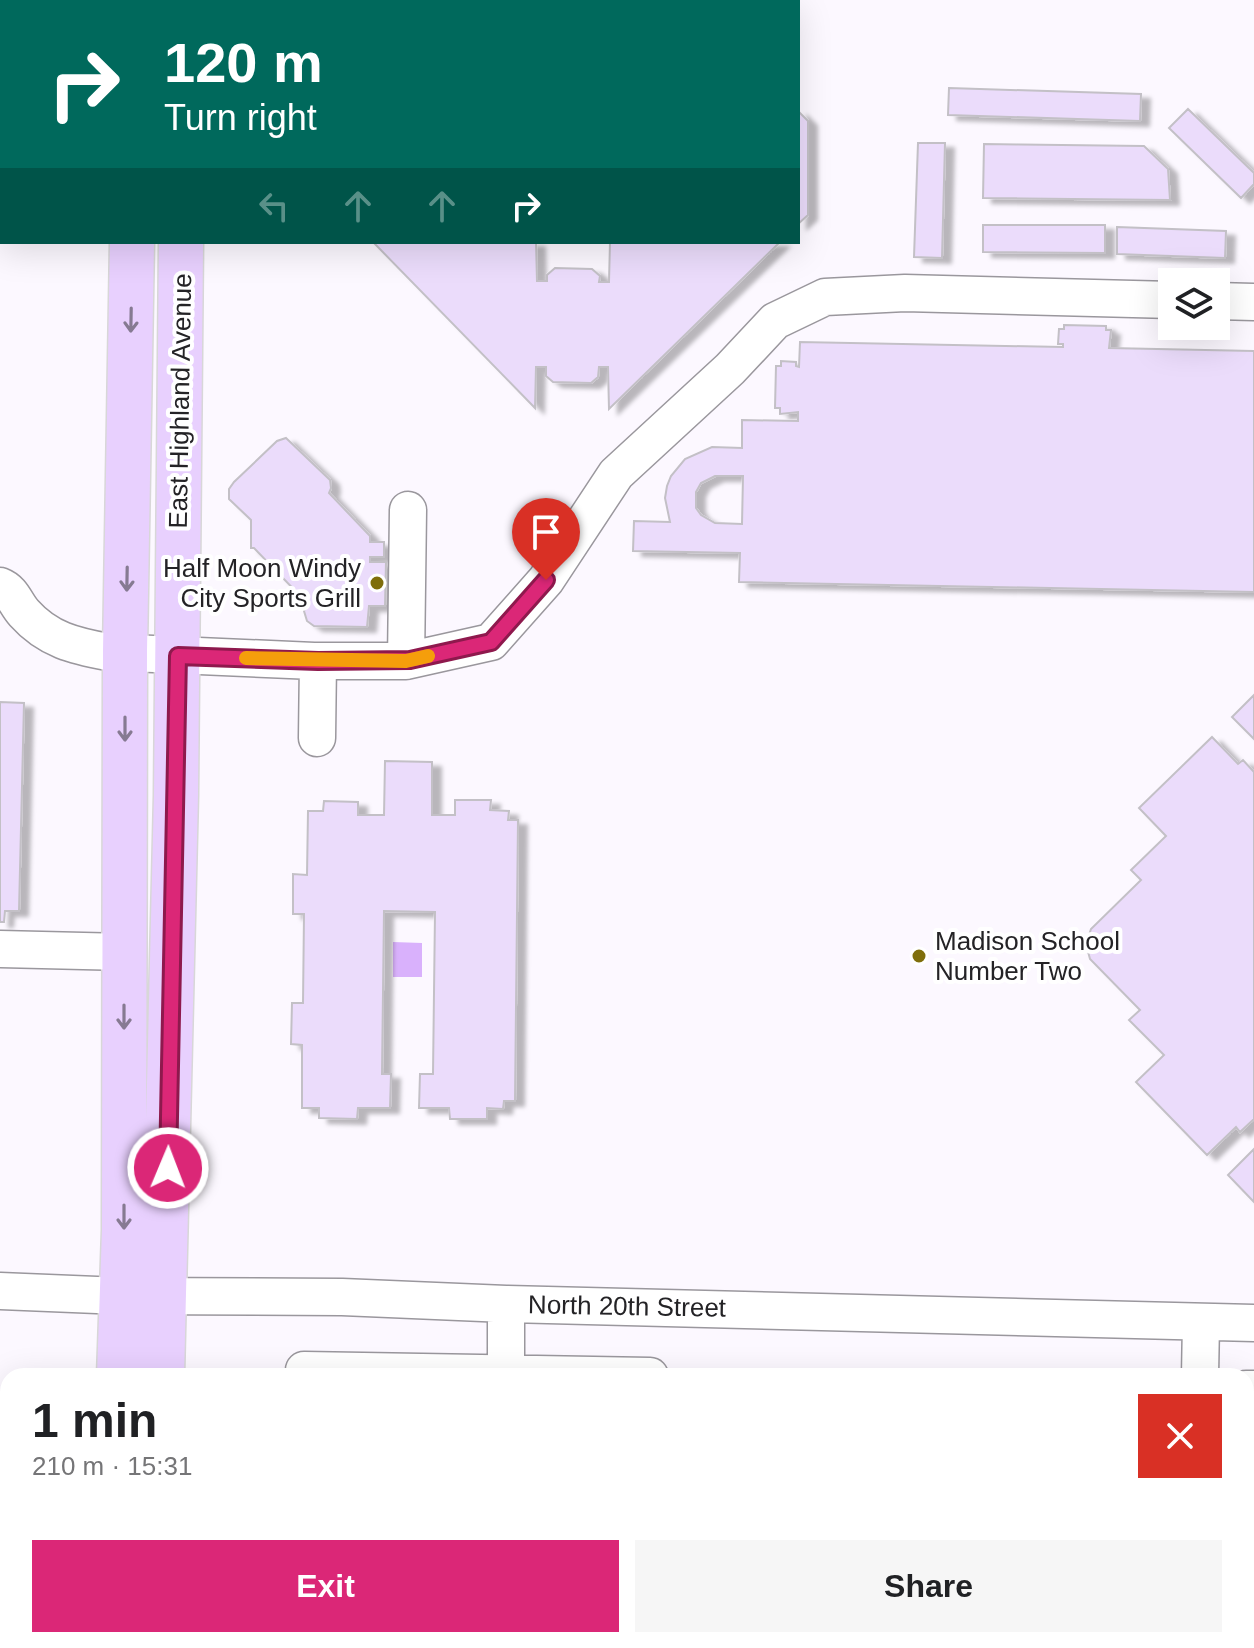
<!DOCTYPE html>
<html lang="en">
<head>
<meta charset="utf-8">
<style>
	body { margin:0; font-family:Arial,sans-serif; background:#f6f6f6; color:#202124; height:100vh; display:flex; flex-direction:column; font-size:30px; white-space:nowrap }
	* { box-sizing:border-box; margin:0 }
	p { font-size:26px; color:#757577 }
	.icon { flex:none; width:44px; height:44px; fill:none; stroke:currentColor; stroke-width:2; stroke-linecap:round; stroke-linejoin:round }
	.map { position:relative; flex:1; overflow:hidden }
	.sheet { position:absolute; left:0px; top:1368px; width:1254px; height:280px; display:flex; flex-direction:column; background:#fff; border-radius:24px 24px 0 0; box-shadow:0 8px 32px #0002 }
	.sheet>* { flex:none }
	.guide { position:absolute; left:0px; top:0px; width:800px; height:244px; box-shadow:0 8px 32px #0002; background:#00695c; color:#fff; overflow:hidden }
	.controls { position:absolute; left:1158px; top:268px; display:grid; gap:16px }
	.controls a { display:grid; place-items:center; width:72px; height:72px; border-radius:0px; background:#fff; box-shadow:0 8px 32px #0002; font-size:40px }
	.pin { position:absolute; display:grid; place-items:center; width:68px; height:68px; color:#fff; margin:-82px -34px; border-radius:50% 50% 50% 0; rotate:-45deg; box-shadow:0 0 8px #0007 }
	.pin .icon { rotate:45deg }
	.me { position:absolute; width:88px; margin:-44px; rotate:1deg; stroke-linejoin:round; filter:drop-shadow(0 0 6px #0008) }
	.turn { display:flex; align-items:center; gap:28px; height:168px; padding:0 32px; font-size:36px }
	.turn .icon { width:104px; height:104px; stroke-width:2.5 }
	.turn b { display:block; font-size:56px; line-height:68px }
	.lanes { display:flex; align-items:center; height:76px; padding:0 32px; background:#0003; justify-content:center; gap:40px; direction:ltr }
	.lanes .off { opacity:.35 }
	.round { display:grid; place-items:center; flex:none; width:84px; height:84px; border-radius:0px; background:#f6f6f6 }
	.overview { display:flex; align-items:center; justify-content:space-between; height:136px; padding:0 32px }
	h1 { font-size:48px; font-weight:700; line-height:60px }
	.action { display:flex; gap:16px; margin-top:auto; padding:16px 32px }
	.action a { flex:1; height:92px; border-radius:0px; background:#db2777; color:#fff; font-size:32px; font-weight:700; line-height:92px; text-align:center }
	.action a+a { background:#f6f6f6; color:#202124 }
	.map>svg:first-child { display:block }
	.water { fill:#d9b1fc }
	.building { fill:#ebdcfb; stroke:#c3c0c6; stroke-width:2; fill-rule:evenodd; filter:url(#shadow) }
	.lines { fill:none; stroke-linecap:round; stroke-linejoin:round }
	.minor-tunnel { stroke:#d1cdd4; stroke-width:36; stroke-dasharray:36 18; stroke-linecap:butt }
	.minor-casing { stroke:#9a979d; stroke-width:39 }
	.major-casing { stroke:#d8d7d8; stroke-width:47 }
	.path { stroke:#9d9ba0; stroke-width:5; stroke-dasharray:6 4; stroke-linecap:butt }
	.minor { stroke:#fff; stroke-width:36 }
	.major { stroke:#e8d0fe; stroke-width:44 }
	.oneway { stroke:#867a92 }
	.route-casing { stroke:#8e194d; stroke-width:20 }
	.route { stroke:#db2777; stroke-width:14 }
	.slow { stroke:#f59e0b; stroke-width:14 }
	.poi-dot { fill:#7f6e0b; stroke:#fff; stroke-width:3 }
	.labels { text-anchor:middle; stroke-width:8; stroke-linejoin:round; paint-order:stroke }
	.street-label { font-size:26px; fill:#242326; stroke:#fff }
	.poi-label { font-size:26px; fill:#242326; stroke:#fff; text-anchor:end }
</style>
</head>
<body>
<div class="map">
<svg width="1254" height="1648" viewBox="0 0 1254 1648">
	<defs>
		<filter id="shadow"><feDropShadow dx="9" dy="5" stdDeviation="2" flood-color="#0004"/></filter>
	</defs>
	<rect width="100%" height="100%" fill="#fcf8ff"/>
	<path class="water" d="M393 942 422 943V977H393Z"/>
	<path class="building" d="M0 0H87L2 2V63Z
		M329 0H379V2H331Z
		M949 88 1141 94 1140 121 948 115Z
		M1188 109 1254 173V184L1241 198 1169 128Z
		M798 111 808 121V215L798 224Z
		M918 143H945L942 258 914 257Z
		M984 144 1144 146 1168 169 1170 200 983 198Z
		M983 225H1105V253L983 252Z
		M1117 227 1226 231 1225 258 1117 254Z
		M373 242H536L537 281H547V275L555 268 592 269 600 276 599 282H609L610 242H780L609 409 608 367H599L598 377 591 383 553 382 546 376V367H536L535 408Z
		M1064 325 1106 326V330H1111L1109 348 1254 351V592L739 582 740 553 633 551 634 521 670 522 665 498 667 486 671 476 685 459 712 447 742 448V420L798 421V412L780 414V408H775L776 366H781V361L796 362V366L799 367 800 342 1063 347V344H1058L1059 329H1064ZM715 476H743L742 524 715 523 701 515 696 508V492L701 483Z
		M286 438 330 480 331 488 329 493 370 536V542H384V557H370V562H386L385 606H369L367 627 314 626 307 621 304 611 307 603 254 548H251V520L229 499V489L234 482 277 441Z
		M1254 695V739L1232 717Z
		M0 702 24 703 19 911H5L4 922H0Z
		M1212 737 1238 764 1243 760 1254 772V1119L1240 1132 1236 1127 1207 1155 1136 1082 1164 1055 1129 1020 1140 1010 1090 959 1086 944 1091 929 1141 880 1131 870 1166 836 1139 808Z
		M385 761 432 762V815H455V800H491L490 810 509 811 508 820H518L515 1101H504L503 1109 487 1108V1119H450L449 1108H419L420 1074H433L435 912 384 911 382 1074H391L390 1108H358L357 1119 319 1118V1108H302V1045L291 1044 292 1003H303L304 914H293V874L307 875 308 811H323L324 801 358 802V815H384Z
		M1254 1149V1202L1228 1175Z
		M0 1409 8 1413V1518L5 1519 8 1524V1578L0 1580Z
		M8 1591V1640H47L49 1648H0V1592Z
		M366 1640H443L442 1646 435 1645V1648H365Z
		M559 1640H619V1648H563V1645H559Z
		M733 1640H791V1648H733Z
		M915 1640H971V1648H915Z
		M1088 1640H1145V1648H1088Z"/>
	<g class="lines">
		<path class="minor-tunnel" d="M0 1469 8 1482
			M0 1611 8 1609
			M0 1641 8 1639
			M39 1648 40 1640"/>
		<defs>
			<path id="minor" d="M0 104H2
				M1216 301 1254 302
				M0 586C13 591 15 603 24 613 48 640 75 646 108 652L314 661H406L491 642 546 580 616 474 730 369 775 321 825 297 905 293 1172 300
				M406 661 408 510
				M317 738 318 661
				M0 949 125 952
				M0 1291 121 1296 342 1297 506 1304 1254 1323
				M304 1370 650 1376
				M506 1376V1304
				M1200 1376 1201 1322
				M1246 1389H1254
				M0 1585 8 1584
				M1202 1640V1648
				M325 1648V1640
				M503 1648V1640
				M675 1648V1640
				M851 1648V1640
				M1025 1648V1640"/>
			<path id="major" d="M135 2V0
				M185 2V0
				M119 1376 124 1230 125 651 132 242
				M162 1376 176 795 181 242
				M113 1648 114 1640
				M153 1648V1640"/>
		</defs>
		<use href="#minor" class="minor-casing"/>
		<use href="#major" class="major-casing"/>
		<path class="path" d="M232 1640 235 1648"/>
		<use href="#minor" class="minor"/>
		<use href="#major" class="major"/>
	</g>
	<defs><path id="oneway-shaft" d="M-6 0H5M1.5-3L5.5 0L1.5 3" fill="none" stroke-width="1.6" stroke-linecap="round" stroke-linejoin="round" transform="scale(2)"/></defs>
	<g class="oneway">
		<use href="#oneway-shaft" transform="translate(131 320) rotate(91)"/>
		<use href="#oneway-shaft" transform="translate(127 579) rotate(91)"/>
		<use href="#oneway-shaft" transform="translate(125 729) rotate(90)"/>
		<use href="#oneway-shaft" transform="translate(124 1017) rotate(90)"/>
		<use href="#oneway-shaft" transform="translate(124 1217) rotate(90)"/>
	</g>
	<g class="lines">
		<defs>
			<path id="route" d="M168 1168 178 656 318 661 410 660 491 642 546 580"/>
		</defs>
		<use href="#route" class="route-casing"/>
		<use href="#route" class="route"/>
		<path class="slow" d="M246 658 406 661 428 656"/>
	</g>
	<g class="poi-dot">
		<circle cx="377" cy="583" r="8"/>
		<circle cx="919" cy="956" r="8"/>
	</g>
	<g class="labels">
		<g class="street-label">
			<text transform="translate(180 401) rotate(-89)" y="9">East Highland Avenue</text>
			<text transform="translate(627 1306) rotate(1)" y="9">North 20th Street</text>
		</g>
		<g class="poi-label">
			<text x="361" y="577">Half Moon Windy<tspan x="361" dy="30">City Sports Grill</tspan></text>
			<text x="935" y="950" text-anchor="start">Madison School<tspan x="935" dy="30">Number Two</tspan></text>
		</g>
	</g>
</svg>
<div class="controls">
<a><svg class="icon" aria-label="layers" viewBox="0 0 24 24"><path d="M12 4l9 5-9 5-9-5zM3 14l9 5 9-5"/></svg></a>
</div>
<div class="pin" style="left:546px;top:580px;background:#d93025"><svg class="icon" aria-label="arrive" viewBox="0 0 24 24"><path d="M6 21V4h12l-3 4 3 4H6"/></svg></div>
<svg class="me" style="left:168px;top:1168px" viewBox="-20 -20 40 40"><circle r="17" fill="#db2777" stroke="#fff" stroke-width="3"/><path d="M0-11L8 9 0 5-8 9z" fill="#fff"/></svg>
<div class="guide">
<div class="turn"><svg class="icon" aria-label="right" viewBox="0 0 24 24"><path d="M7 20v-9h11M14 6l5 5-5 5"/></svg><div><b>120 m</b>Turn right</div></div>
<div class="lanes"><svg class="icon off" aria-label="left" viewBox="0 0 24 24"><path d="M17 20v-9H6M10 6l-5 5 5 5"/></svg><svg class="icon off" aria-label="ahead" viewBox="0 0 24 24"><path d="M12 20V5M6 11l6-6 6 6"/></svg><svg class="icon off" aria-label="ahead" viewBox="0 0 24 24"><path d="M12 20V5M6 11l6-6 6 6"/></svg><svg class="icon" aria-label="right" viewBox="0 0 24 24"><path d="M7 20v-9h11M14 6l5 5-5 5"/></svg></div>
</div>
<section class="sheet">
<div class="overview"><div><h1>1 min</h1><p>210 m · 15:31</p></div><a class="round" style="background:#d93025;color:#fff"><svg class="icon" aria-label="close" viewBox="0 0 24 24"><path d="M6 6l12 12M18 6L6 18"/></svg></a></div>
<div class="action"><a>Exit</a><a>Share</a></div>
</section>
</div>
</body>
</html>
